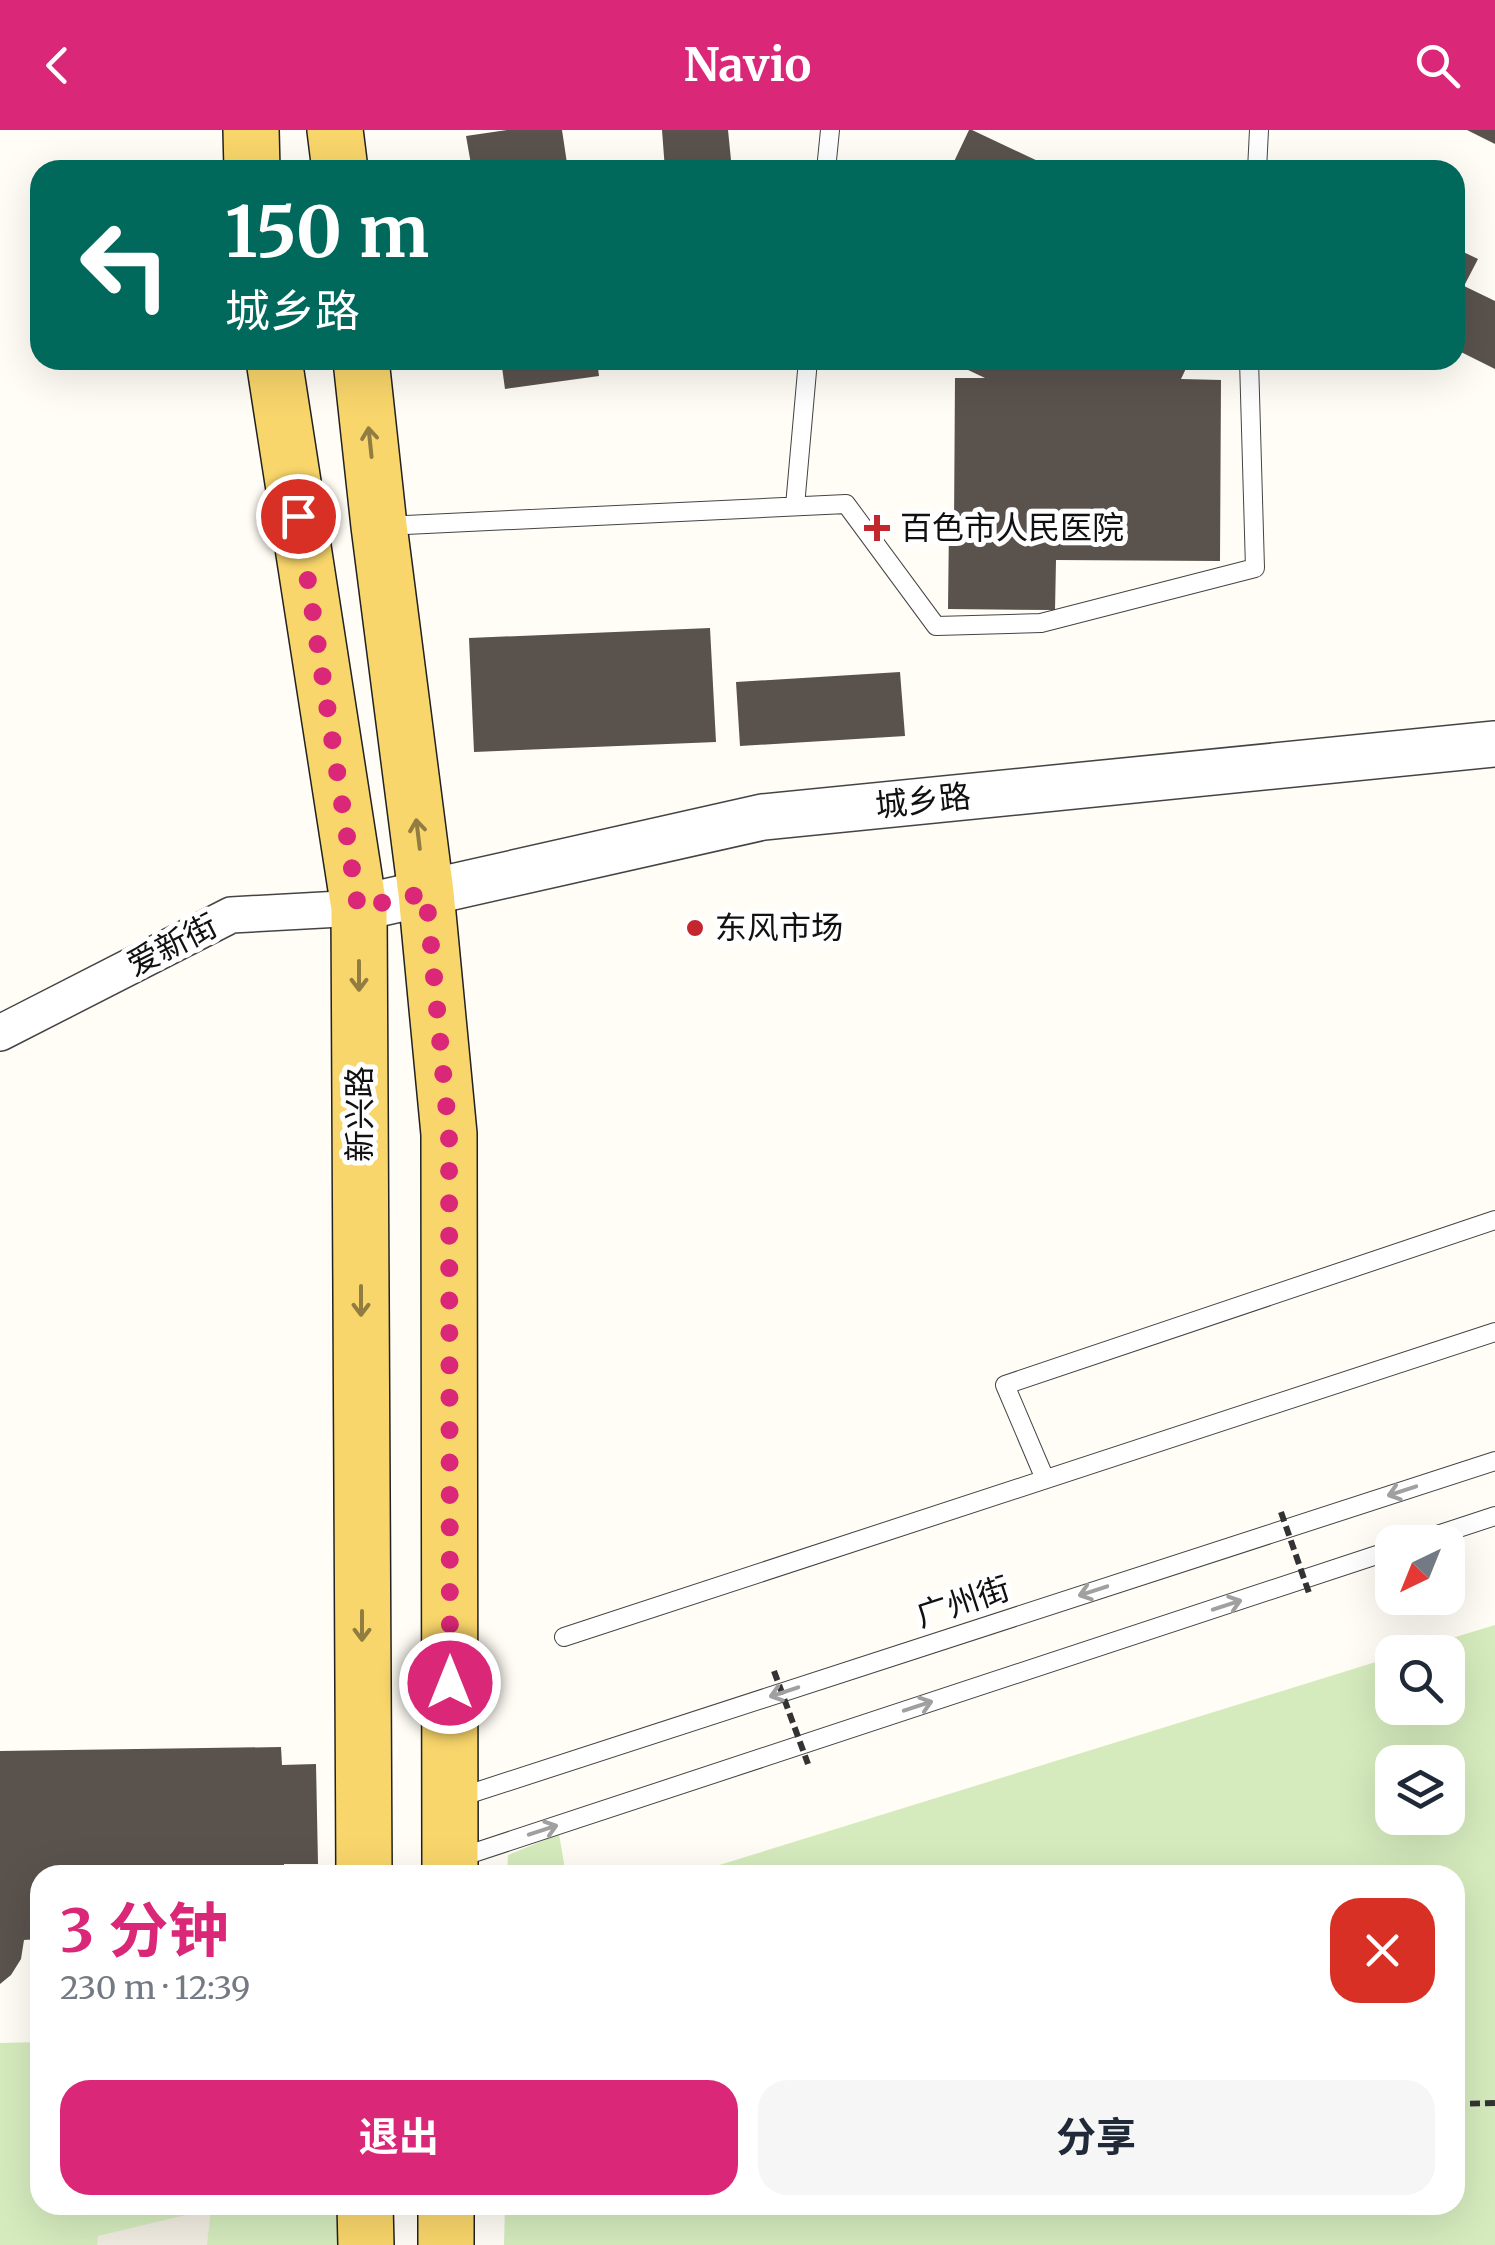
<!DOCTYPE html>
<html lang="zh">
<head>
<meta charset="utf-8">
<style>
	body { margin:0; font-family:Merriweather,"Noto Sans SC",serif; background:#f6f6f7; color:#1f2937; height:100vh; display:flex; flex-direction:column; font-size:38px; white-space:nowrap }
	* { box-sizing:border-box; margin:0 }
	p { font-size:32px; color:#747a83 }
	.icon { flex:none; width:55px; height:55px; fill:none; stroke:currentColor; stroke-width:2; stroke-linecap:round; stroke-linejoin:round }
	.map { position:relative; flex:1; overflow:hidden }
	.drawer { position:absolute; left:30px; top:1735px; width:1435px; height:350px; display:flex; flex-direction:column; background:#fff; border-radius:30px; box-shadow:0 10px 40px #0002 }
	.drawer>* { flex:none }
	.top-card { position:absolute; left:30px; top:30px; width:1435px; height:210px; border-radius:30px; box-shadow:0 10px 40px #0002; background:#00695c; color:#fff; overflow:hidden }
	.needle { width:65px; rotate:223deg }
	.controls { position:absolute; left:1375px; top:1395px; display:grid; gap:20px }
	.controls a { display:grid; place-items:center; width:90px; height:90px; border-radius:20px; background:#fff; box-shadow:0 10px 40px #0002; font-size:50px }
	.pin { position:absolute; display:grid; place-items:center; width:85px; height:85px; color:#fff; margin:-42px; border:5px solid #fff; border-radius:50%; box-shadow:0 2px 10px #0007 }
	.me { position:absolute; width:110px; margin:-55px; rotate:0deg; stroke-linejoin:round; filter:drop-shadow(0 0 8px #0008) }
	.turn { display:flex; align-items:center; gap:35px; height:210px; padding:0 30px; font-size:45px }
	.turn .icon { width:130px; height:130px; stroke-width:2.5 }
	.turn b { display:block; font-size:70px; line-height:85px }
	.round { display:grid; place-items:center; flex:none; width:105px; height:105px; border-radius:30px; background:#f6f6f7 }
	.overview { display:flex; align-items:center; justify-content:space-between; height:170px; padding:0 30px }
	h1 { font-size:60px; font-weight:700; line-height:75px; color:#db2777 }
	.action { display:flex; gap:20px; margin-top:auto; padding:20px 30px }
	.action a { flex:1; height:115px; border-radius:30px; background:#db2777; color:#fff; font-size:40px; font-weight:700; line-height:115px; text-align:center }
	.action a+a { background:#f6f6f7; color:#1f2937 }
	header { display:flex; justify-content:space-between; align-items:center; height:130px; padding:0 30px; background:#db2777; color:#fff; font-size:45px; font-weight:700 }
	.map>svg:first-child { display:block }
	.green { fill:#d5ebbd; fill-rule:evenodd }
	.plaza { fill:#f1ede2 }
	.building { fill:#5a524d }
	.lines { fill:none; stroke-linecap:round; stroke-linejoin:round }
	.service-casing { stroke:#444; stroke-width:20 }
	.minor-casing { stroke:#444; stroke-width:38 }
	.tertiary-casing { stroke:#444; stroke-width:48 }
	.primary-casing { stroke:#222; stroke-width:58 }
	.path { stroke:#333; stroke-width:6; stroke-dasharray:10 5; stroke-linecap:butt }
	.service { stroke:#fff; stroke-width:18 }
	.minor { stroke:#fff; stroke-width:35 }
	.tertiary { stroke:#fff; stroke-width:45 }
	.primary { stroke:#f9d66b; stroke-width:55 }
	.path-bridge { stroke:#333; stroke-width:6; stroke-dasharray:10 5; stroke-linecap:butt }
	.oneway { stroke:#917d42 }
	.oneway2 { stroke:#a0a0a0 }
	.route { stroke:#db2777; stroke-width:18; stroke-dasharray:0 32.4 }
	.poi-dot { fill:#c4262e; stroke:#fff; stroke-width:4 }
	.labels { text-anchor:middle; stroke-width:10; stroke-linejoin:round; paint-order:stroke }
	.poi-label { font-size:32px; fill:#111; stroke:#fff; text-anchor:start }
	.street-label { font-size:32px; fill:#111; stroke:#fff }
</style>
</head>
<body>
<header><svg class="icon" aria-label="back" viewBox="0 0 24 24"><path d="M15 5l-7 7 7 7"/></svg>Navio<svg class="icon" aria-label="search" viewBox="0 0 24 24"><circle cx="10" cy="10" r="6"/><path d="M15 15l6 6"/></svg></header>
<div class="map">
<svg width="1495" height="2115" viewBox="0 0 1495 2115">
	<rect width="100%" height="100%" fill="#fffdf5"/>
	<path class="green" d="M1495 1495V2115H504L505 2075H1455V1745H687L1392 1527V1578H1448V1522H1406ZM1392 1632H1448V1688H1392Z
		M559 1704 566 1745H507L508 1725Z
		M40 1912V2075H365L366 2115H0V1913Z"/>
	<path class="plaza" d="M211 2079 207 2115H97L98 2106Z"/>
	<path class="building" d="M507 0H562L568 40H472L466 6Z
		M662 0H728L732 40H665Z
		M969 0H972L1057 40H950Z
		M1467 0H1495V14Z
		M1455 118 1478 129 1464 156 1495 171V239L1455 219Z
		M501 230H597L599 246 505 259Z
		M947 230H1190L1181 249 1221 250 1220 431 1056 430 1055 480 948 479 949 394H954L955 248H985Z
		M710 498 716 612 474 622 469 508Z
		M900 542 905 606 740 616 736 552Z
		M281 1617 282 1635 316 1634 318 1734H284V1745H40V1809L24 1810 21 1829 11 1845 0 1854V1621Z"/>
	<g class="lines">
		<defs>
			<path id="service" d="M826 40 830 0
				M1257 40 1259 0
				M795 376 808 230
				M385 396 846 374 936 496 1041 493 1255 438 1249 230
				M1045 1349 1005 1255 1495 1090
				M1416 1412 1495 1386
				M564 1507 1495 1202
				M454 1669 1495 1331
				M455 1729 1392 1420"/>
			<path id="minor" d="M0 903 231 785 359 778"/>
			<path id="tertiary" d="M359 778 763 687 1495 614"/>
			<path id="primary" d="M251 0 252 40
				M335 0 340 40
				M274 230 359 778 364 1745
				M361 230 379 396 426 763 449 1004 450 1745
				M365 2075 366 2115
				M446 2115V2075"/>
		</defs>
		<use href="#service" class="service-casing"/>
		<use href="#minor" class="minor-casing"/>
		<use href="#tertiary" class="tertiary-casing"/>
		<use href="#primary" class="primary-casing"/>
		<path class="path" d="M1455 1974 1495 1973"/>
		<use href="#service" class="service"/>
		<use href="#minor" class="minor"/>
		<use href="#tertiary" class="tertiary"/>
		<use href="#primary" class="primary"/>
		<path class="path-bridge" d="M1281 1382 1310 1466
			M774 1541 808 1634"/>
	</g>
	<defs><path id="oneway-shaft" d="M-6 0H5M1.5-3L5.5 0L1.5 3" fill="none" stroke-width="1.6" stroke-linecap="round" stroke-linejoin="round" transform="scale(2.5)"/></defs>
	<g class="oneway">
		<use href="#oneway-shaft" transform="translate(370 312) rotate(-96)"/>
		<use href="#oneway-shaft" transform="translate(418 704) rotate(-97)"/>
		<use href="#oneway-shaft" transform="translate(359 846) rotate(90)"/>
		<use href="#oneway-shaft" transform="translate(361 1171) rotate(90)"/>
		<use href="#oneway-shaft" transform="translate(362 1496) rotate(90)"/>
	</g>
	<g class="oneway2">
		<use href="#oneway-shaft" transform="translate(1402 1361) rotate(162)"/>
		<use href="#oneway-shaft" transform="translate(1093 1461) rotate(162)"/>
		<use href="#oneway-shaft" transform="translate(1227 1475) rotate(-18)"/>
		<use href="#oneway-shaft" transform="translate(784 1562) rotate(162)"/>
		<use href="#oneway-shaft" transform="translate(918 1576) rotate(-18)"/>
		<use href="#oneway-shaft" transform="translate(543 1700) rotate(-18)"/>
	</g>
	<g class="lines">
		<path class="route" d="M298 386 358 778 426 763 449 1004 450 1553"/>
	</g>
	<g class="poi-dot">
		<path d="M872 383h10v10h10v10h-10v10h-10v-10h-10v-10h10z"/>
		<circle cx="695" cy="798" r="10"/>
	</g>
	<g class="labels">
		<g class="poi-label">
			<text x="900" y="409">百色市人民医院</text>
			<text x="715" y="809">东风市场</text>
		</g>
		<g class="street-label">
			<text transform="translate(923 671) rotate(-6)" y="11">城乡路</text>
			<text transform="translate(172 815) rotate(-27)" y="11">爱新街</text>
			<text transform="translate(360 984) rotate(-90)" y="11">新兴路</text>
			<text transform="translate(963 1472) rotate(-18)" y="11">广州街</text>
		</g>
	</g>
</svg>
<div class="controls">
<a><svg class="needle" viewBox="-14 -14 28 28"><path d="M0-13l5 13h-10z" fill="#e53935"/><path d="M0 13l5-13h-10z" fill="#747a83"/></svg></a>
<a><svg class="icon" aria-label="search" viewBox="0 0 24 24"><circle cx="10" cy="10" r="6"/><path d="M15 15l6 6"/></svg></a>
<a><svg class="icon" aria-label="layers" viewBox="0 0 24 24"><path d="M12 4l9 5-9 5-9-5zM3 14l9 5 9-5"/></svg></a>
</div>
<div class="pin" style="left:298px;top:386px;background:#d93025"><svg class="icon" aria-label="arrive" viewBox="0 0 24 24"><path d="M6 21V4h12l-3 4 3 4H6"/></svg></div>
<svg class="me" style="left:450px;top:1553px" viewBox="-20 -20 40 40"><circle r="17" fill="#db2777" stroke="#fff" stroke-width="3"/><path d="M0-11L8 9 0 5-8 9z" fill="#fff"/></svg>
<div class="top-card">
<div class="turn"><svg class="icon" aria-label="left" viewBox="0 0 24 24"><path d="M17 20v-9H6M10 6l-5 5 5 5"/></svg><div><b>150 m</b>城乡路</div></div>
</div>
<section class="drawer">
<div class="overview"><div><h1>3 分钟</h1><p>230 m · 12:39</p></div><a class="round" style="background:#d93025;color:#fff"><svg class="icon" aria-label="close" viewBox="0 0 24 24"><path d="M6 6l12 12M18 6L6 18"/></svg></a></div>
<div class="action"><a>退出</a><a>分享</a></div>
</section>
</div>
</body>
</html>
